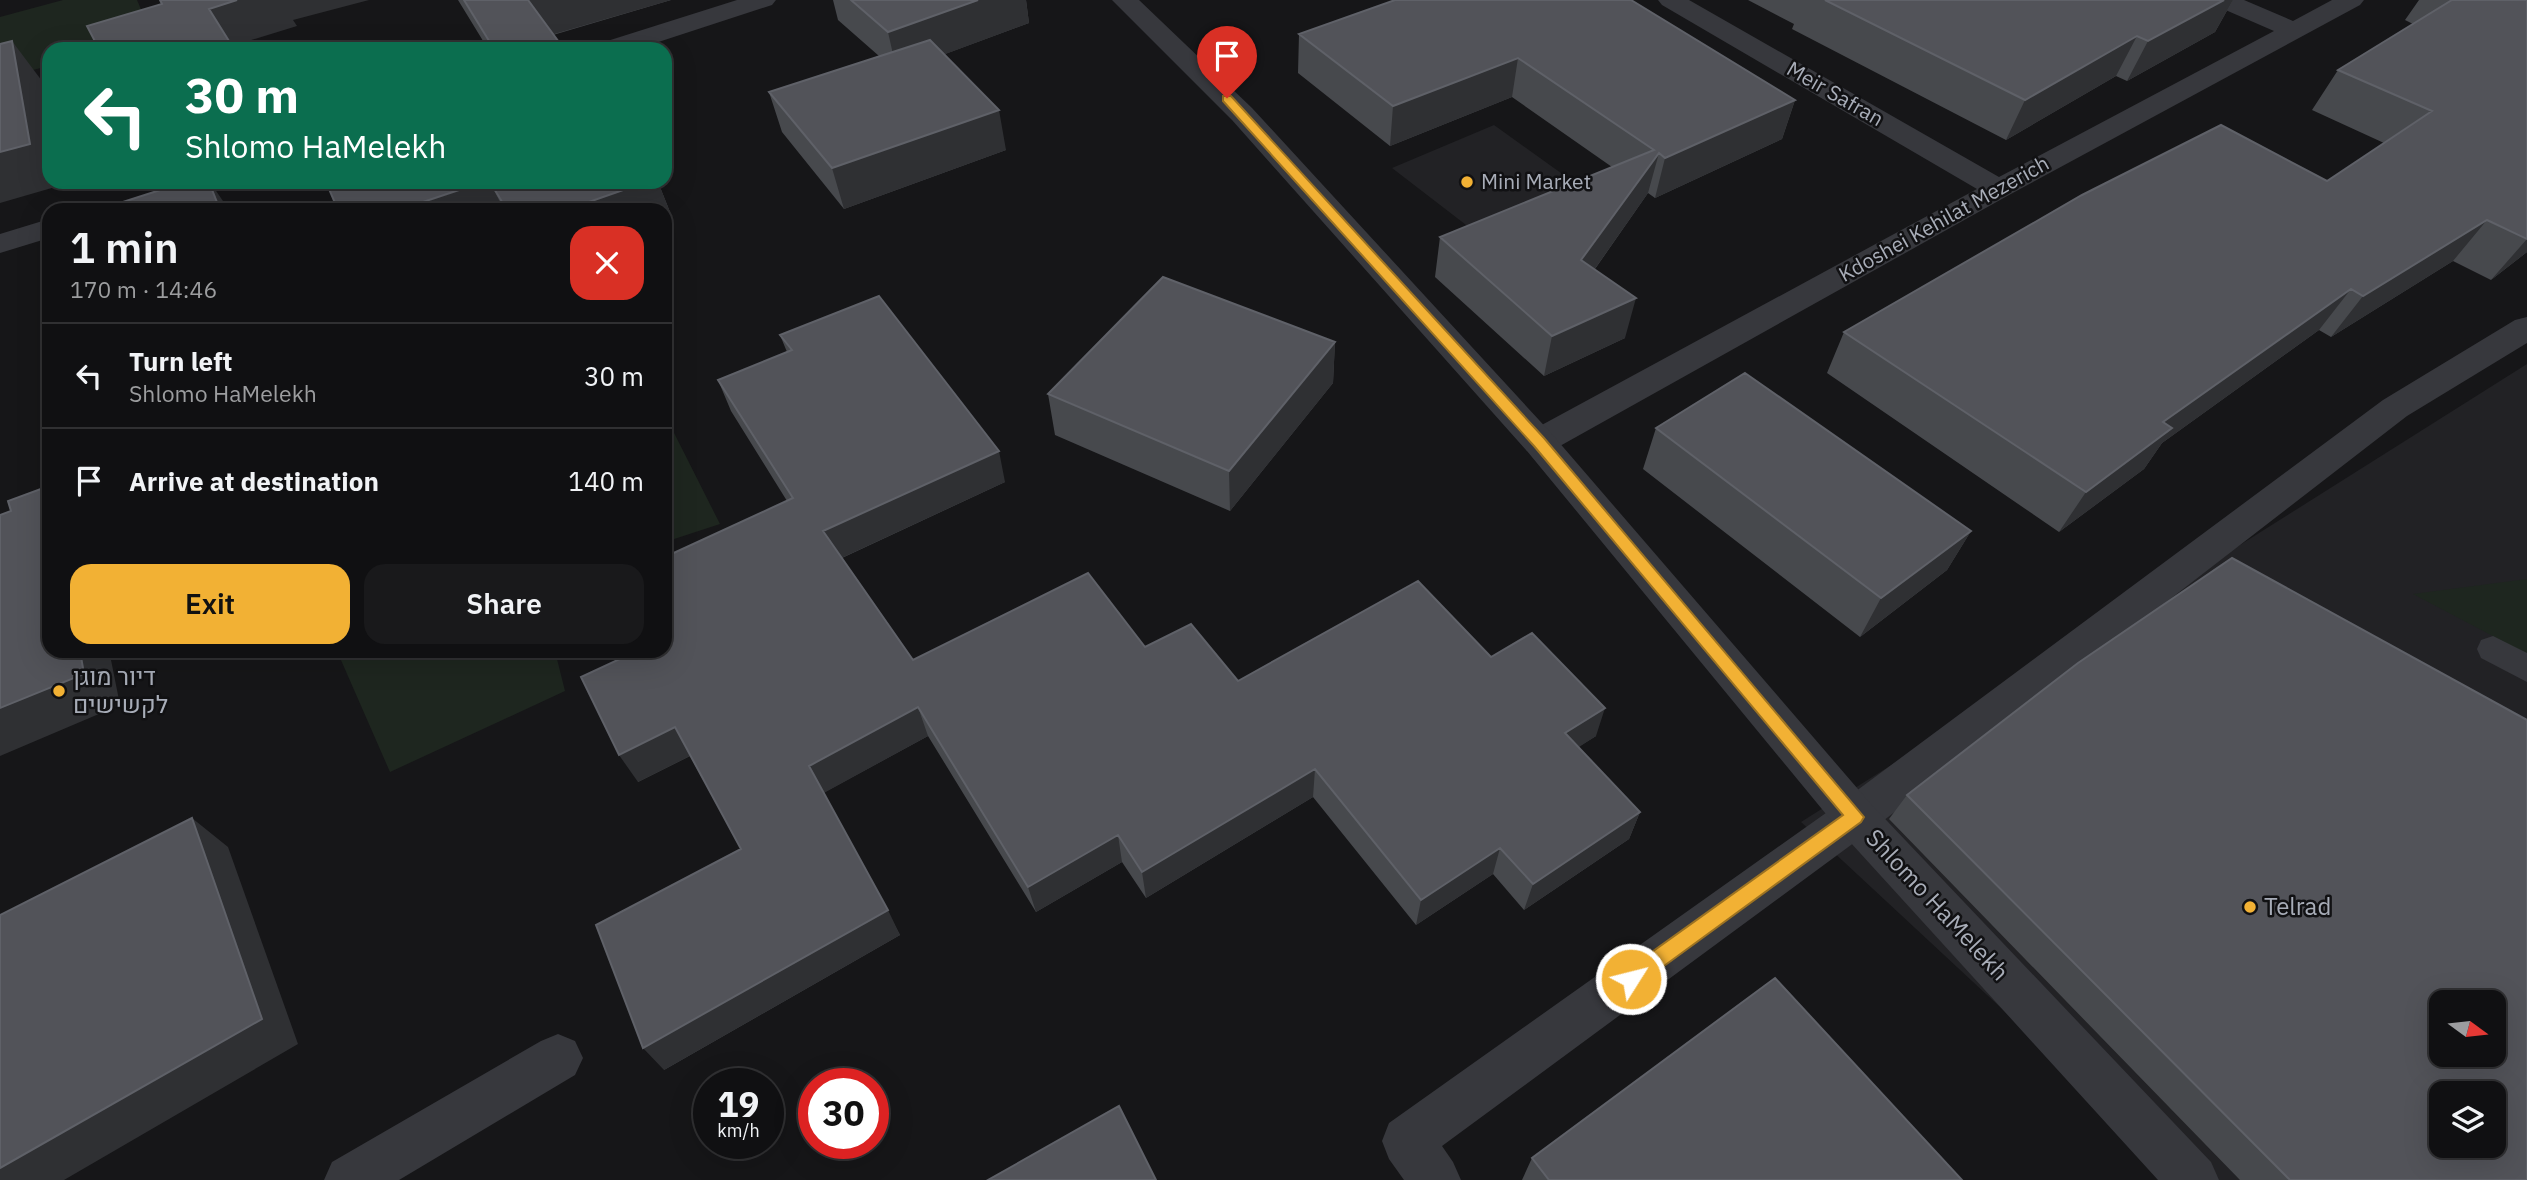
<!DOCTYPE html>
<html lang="en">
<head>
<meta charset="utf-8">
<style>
	body { margin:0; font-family:"IBM Plex Sans",Heebo,sans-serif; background:#19191b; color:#f1f3f6; height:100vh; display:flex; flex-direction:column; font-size:26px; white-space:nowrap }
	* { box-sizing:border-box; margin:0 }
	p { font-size:23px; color:#9c9d9f }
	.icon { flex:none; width:38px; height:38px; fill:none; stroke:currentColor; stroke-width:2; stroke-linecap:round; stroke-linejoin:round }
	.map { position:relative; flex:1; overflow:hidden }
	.panel { position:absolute; left:42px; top:203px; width:630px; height:455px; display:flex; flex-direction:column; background:#101012; border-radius:21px; box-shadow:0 7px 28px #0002,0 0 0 2px #303032 }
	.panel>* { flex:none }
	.top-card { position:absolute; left:42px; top:42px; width:630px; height:147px; border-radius:21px; box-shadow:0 7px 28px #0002,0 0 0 2px #303032; background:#0b6e4f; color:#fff; overflow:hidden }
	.needle { width:46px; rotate:105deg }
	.controls { position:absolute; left:2429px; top:990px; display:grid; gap:14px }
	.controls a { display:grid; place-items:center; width:77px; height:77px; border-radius:14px; background:#101012; box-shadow:0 7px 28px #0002,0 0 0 2px #303032; font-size:35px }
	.speed { position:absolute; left:693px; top:1068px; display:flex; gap:14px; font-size:35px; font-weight:700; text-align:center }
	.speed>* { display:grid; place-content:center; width:91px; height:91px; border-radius:50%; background:#101012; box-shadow:0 7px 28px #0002,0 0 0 2px #303032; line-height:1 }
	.speed small { font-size:18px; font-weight:400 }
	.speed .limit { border:10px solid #d22; background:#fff; color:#111 }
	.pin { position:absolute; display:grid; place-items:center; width:60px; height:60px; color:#fff; margin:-72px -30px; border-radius:50% 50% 50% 0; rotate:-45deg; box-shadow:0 0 7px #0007 }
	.pin .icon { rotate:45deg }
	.me { position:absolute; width:77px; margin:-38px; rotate:54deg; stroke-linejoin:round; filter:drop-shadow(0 0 5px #0008) }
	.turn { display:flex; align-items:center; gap:24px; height:147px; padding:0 28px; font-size:32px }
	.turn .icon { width:91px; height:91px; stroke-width:2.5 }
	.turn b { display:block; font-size:49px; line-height:60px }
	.round { display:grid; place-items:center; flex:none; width:74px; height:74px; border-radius:21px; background:#19191b }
	.headline { display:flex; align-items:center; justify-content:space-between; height:119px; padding:0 28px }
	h1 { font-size:42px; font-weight:600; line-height:52px }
	.primary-button { display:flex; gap:14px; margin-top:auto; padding:14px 28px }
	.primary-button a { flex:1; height:80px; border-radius:21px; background:#f2b134; color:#111; font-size:28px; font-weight:600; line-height:80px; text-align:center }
	.primary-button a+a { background:#19191b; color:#f1f3f6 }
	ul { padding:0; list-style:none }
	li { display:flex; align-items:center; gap:21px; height:105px; padding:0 28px; border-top:2px solid #303032 }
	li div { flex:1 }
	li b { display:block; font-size:26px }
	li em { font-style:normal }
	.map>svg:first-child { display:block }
	.built { fill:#222225; fill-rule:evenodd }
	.green { fill:#1e261f }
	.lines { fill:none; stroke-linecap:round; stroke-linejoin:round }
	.service { fill:#37383d; fill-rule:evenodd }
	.minor { fill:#37383d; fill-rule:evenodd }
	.tertiary { fill:#37383d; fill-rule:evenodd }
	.wall { fill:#47494d }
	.shaded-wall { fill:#2f3033 }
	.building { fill:#525359; stroke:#5f6168; stroke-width:2; fill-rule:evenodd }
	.route { fill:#f2b134; stroke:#9d7322; stroke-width:2 }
	.poi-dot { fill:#f2b134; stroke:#111113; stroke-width:2.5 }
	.labels { text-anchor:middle; stroke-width:5; stroke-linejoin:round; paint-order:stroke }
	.far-street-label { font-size:21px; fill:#a8adb8; stroke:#111113 }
	.far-poi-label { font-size:21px; fill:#a8adb8; stroke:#111113; text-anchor:start }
	.poi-label { font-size:24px; fill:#a8adb8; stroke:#111113; text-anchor:start }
	.street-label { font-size:24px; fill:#a8adb8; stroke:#111113 }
</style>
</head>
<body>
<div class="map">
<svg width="2527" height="1180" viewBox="0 0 2527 1180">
	<rect width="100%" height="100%" fill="#161618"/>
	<path class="built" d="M1494 125 1586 191 1483 238 1392 168Z
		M2527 364V1180H2186L1801 822ZM2441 1003H2494V1055H2441ZM2441 1094H2494V1146H2441Z"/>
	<path class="green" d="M63 0H137L155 42 129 49H49V66L0 78V17Z
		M665 415 720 524 665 542Z
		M2527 579V654L2413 594Z
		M337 651H555L565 691 390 772Z"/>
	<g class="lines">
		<path class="service" d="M2493 636 2527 653V682L2481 658 2477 649 2481 640Z"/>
		<path class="minor" d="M737 0H776L772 5 637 49H597L601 43Z
			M1658 0H1689L1999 177 2274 31 2214 5 2210 0H2244L2293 21 2332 0H2364L2360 5 2009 195 1551 451 1539 454 1527 451 1521 442 1527 433 1977 189 1662 5Z
			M49 219V238L0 253V234Z
			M2527 317V343L2407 416 1870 831 1442 1146 1453 1162 1461 1180H1404L1389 1159 1382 1141 1389 1123 1840 803 2383 400 2515 320Z
			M558 1034 575 1041 583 1058 575 1075 399 1180H324L332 1162 541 1041Z"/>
		<path class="tertiary" d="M1112 0H1139L1252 108 1551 433 1870 803 2211 1162 2219 1180H2158L1840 831 1527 451 1232 120Z"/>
	</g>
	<path class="wall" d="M458 0H671L553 35 564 49H488Z
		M833 0H1026L1029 23 945 54 1006 150 844 209 782 132 769 92 879 56 838 20Z
		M1395 0 1795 100 1782 139 1655 198 1648 193 1595 269 1625 338 1544 376 1435 277 1440 237 1612 167 1512 97 1390 146 1298 73 1299 34Z
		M1748 0H2233L2215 32 2127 81 2116 76 2006 140 1792 29 1794 24Z
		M2419 0H2527V252L2491 280 2453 261 2331 337 2319 330 2162 443 2144 469 2059 532 1827 373 1844 332 2327 181 2384 143 2312 110 2338 70 2413 24 2405 20Z
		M326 182H658L672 217 665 220V210H338Z
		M780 335 1005 482 842 558 913 660 1145 647 1238 681 1491 657 1596 736 1578 747 1640 812 1629 839 1524 910 1493 874 1416 925 1313 797 1146 898 1122 862 1036 912 928 736 823 793 900 935 664 1070 741 849 690 756 638 782 635 652 787 501 731 411 718 380 787 352Z
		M1335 342 1333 383 1230 511 1055 435 1048 394Z
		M1656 428 1971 531 1947 570 1860 637 1643 469Z
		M1907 795 2527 1180H2240L1889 819Z
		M1532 1158 1962 1180H1522Z"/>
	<path class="shaded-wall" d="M237 0H369L293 20 297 26 232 46 209 9Z
		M528 0H671L544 37Z
		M978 0H1026L1029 23 897 72 888 32Z
		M2224 0H2233L2215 32 2127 81 2148 41Z
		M2137 36 2116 76 2006 140 2025 100Z
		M12 41 42 81 49 116V182H61L62 185 0 203V152Z
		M1518 58 1512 97 1390 146 1393 106Z
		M1795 100 1782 139 1655 198 1665 158Z
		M999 110 1006 150 844 209 832 168Z
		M1659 153 1648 193 1573 300 1581 260Z
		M209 182H210L225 204 228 210H220Z
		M483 182H490L504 210H399Z
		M646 182H658L672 217 665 220V210H566Z
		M2487 220 2453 261 2331 337 2363 296Z
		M2527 239V252L2491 280Z
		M2351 289 2319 330 2162 443 2144 469 2059 532 2086 492 2163 422Z
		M1636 298 1625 338 1544 376 1552 336Z
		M1335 342 1333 383 1230 511 1229 471Z
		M999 451 1005 482 835 561 823 531Z
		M1971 531 1947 570 1860 637 1881 598Z
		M80 651H132L111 660 120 705 0 756V708Z
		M918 707 928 736 822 794 809 766Z
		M1605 708 1596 736 1556 762 1565 733Z
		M675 727 692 755 638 782 619 755Z
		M1315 769 1313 797 1146 898 1142 872Z
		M1640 812 1629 839 1524 910 1533 884Z
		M192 818 228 847 298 1044 64 1180H0V1168Z
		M1118 835 1122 862 1036 912 1028 887Z
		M1500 848 1493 874 1416 925 1421 900Z
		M888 910 900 935 664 1070 643 1048Z"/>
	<path class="building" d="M160 0H237L209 9 234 49H99L87 26 162 4Z
		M464 0H528L564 49H494Z
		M851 0H978L888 32Z
		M1395 0H1631L1795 100 1665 158 1659 153 1581 260 1636 298 1552 336 1440 237 1654 150 1518 58 1393 106 1299 34Z
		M1825 0H2224L2148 41 2137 36 2025 100Z
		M2452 0H2527V239L2487 220 2363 296 2351 289 2163 422 2172 428 2086 492 1844 332 2082 195 2221 125 2327 181 2432 111 2338 70Z
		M930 40 999 110 832 168 769 92Z
		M12 41 30 144 0 152V44Z
		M185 182H209L220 210H98Z
		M326 182H483L399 210H338Z
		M490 182H646L566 210H507Z
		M1163 277 1335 342 1229 471 1048 394Z
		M879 296 999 451 823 531 913 660 1088 573 1145 647 1191 624 1238 681 1418 581 1491 657 1532 633 1605 708 1565 733 1640 812 1533 884 1500 848 1421 900 1315 769 1142 872 1118 835 1028 887 918 707 809 766 888 910 643 1048 596 925 741 849 675 727 619 755 581 677 635 652 634 651H665V557L793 498 718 380 792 350 780 335Z
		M1745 373 1971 531 1881 598 1656 428Z
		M49 486V651H80L84 674 0 708V515L11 511 8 501Z
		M2232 558 2527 720V1180H2290L1907 795 2078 663ZM2441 1003H2494V1055H2441ZM2441 1094H2494V1146H2441Z
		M192 818 262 1019 0 1168V915Z
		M1775 978 1962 1180H1549L1532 1158Z
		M1119 1106 1156 1180H988Z"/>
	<path class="route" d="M1223 96H1231L1544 438 1864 817 1861 822 1638 985 1631 988 1624 985 1621 979 1624 972 1843 815 1534 446 1223 101Z"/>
	<g class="poi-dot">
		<circle cx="1467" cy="182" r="7"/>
		<circle cx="59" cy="691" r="7"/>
		<circle cx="2250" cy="907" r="7"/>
	</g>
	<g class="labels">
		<g class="far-street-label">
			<text transform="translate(1835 94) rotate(30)" y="7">Meir Safran</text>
			<text transform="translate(1944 219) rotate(-29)" y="7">Kdoshei Kehilat Mezerich</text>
		</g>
		<g class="far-poi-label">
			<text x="1481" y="189">Mini Market</text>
		</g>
		<g class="poi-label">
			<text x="73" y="685">דיור מוגן<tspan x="73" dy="28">לקשישים</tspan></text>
			<text x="2264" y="915">Telrad</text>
		</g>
		<g class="street-label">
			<text transform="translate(1937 905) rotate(47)" y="8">Shlomo HaMelekh</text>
		</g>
	</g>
</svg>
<div class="controls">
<a><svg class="needle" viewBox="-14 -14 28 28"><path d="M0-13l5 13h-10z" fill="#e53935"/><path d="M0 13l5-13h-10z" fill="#9c9d9f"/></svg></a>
<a><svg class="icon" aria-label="layers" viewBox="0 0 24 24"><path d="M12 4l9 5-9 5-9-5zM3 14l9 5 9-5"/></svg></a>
</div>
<div class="speed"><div>19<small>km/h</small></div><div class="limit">30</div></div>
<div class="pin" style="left:1227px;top:98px;background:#d93025"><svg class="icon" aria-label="arrive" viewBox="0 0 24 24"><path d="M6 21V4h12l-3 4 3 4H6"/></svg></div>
<svg class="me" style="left:1631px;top:979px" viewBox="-20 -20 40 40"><circle r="17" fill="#f2b134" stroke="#fff" stroke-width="3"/><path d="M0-11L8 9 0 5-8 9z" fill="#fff"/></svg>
<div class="top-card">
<div class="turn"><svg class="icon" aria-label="left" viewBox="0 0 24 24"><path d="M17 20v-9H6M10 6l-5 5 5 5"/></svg><div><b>30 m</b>Shlomo HaMelekh</div></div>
</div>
<section class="panel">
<div class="headline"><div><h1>1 min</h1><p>170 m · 14:46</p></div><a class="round" style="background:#d93025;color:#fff"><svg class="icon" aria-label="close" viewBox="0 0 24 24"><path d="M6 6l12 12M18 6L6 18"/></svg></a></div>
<ul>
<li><svg class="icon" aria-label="left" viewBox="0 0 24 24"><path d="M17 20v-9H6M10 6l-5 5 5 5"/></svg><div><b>Turn left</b><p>Shlomo HaMelekh</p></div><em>30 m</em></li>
<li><svg class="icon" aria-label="arrive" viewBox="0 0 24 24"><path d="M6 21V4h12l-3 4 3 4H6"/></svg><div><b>Arrive at destination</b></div><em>140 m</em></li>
</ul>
<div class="primary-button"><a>Exit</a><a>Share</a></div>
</section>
</div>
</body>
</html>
